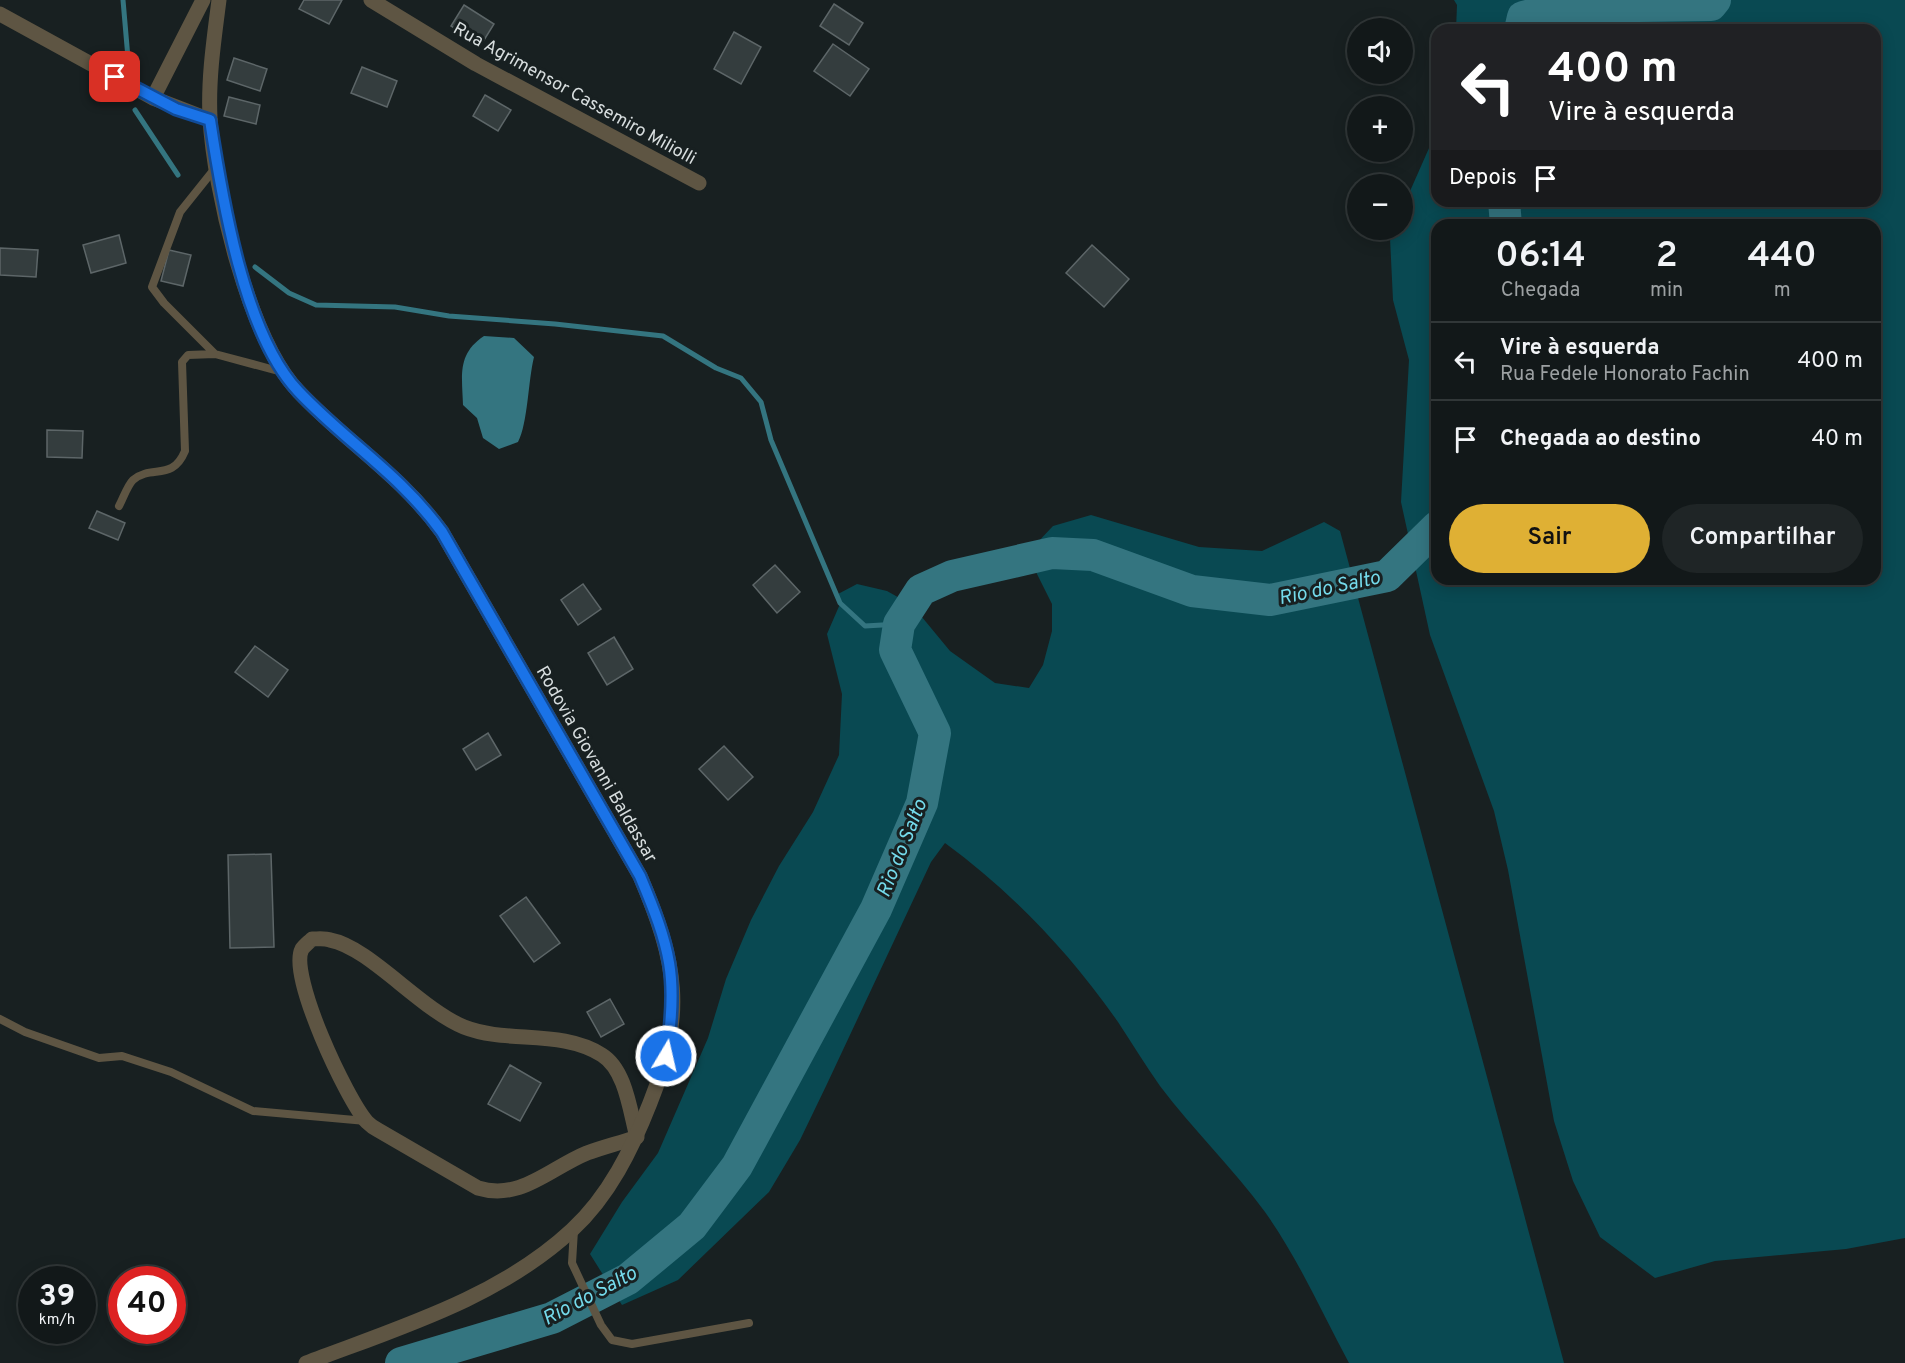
<!DOCTYPE html>
<html lang="pt">
<head>
<meta charset="utf-8">
<style>
	body { margin:0; font-family:Overpass,sans-serif; background:#1f2526; color:#f1f3f6; height:100vh; display:flex; flex-direction:column; font-size:22px; white-space:nowrap }
	* { box-sizing:border-box; margin:0 }
	p { font-size:20px; color:#9ca0a2 }
	.icon { flex:none; width:33px; height:33px; fill:none; stroke:currentColor; stroke-width:2; stroke-linecap:round; stroke-linejoin:round }
	.map { position:relative; flex:1; overflow:hidden }
	.panel { position:absolute; left:1431px; top:219px; width:450px; height:366px; display:flex; flex-direction:column; background:#121819; border-radius:18px; box-shadow:0 3px 15px #0003,0 0 0 2px #313738 }
	.panel>* { flex:none }
	.guide { position:absolute; left:1431px; top:24px; width:450px; height:183px; border-radius:18px; box-shadow:0 3px 15px #0003,0 0 0 2px #313738; background:#202124; color:#fff; overflow:hidden }
	.fabs { position:absolute; left:1347px; top:18px; display:grid; gap:12px }
	.fabs a { display:grid; place-items:center; width:66px; height:66px; border-radius:50%; background:#121819; box-shadow:0 3px 15px #0003,0 0 0 2px #313738; font-size:30px }
	.speed { position:absolute; left:18px; top:1266px; display:flex; gap:12px; font-size:30px; font-weight:700; text-align:center }
	.speed>* { display:grid; place-content:center; width:78px; height:78px; border-radius:50%; background:#121819; box-shadow:0 3px 15px #0003,0 0 0 2px #313738; line-height:1 }
	.speed small { font-size:15px; font-weight:400 }
	.speed .limit { border:9px solid #d22; background:#fff; color:#111 }
	.pin { position:absolute; display:grid; place-items:center; width:51px; height:51px; color:#fff; margin:-26px; border-radius:12px; box-shadow:0 3px 9px #0006 }
	.me { position:absolute; width:66px; margin:-33px; rotate:9deg; stroke-linejoin:round; filter:drop-shadow(0 0 4px #0008) }
	.turn { display:flex; align-items:center; gap:21px; height:126px; padding:0 18px; font-size:27px }
	.turn .icon { width:78px; height:78px; stroke-width:2.5 }
	.turn b { display:block; font-size:42px; line-height:51px }
	.then { display:flex; align-items:center; height:57px; padding:0 18px; background:#0003; gap:12px; font-size:22px }
	.eta { display:flex; justify-content:space-evenly; align-items:center; height:102px; text-align:center }
	.eta b { font-size:36px; font-weight:600; line-height:42px }
	.button { display:flex; gap:12px; margin-top:auto; padding:12px 18px }
	.button a { flex:1; height:69px; border-radius:36px; background:#dfb034; color:#111; font-size:24px; font-weight:600; line-height:69px; text-align:center }
	.button a+a { background:#1f2526; color:#f1f3f6 }
	ul { padding:0; list-style:none }
	li { display:flex; align-items:center; gap:18px; height:78px; padding:0 18px; border-top:2px solid #313738 }
	li div { flex:1 }
	li b { display:block; font-size:22px }
	li em { font-style:normal }
	.map>svg:first-child { display:block }
	.green { fill:#094952; fill-rule:evenodd }
	.water { fill:#347580 }
	.lines { fill:none; stroke-linecap:round; stroke-linejoin:round }
	.stream { stroke:#347580; stroke-width:5 }
	.river { stroke:#347580; stroke-width:32 }
	.building { fill:#343d3e; stroke:#5d6668; stroke-width:1.5 }
	.service { stroke:#5e5543; stroke-width:8 }
	.minor { stroke:#5e5543; stroke-width:15 }
	.tertiary { stroke:#5e5543; stroke-width:15 }
	.route-casing { stroke:#114b97; stroke-width:15 }
	.route { stroke:#1a73e8; stroke-width:10 }
	.labels { text-anchor:middle; stroke-width:6; stroke-linejoin:round; paint-order:stroke }
	.street-label { font-size:18px; fill:#d7ddde; stroke:#182021 }
	.water-label { font-size:20px; font-style:italic; fill:#74daeb; stroke:#182021 }
</style>
</head>
<body>
<div class="map">
<svg width="1905" height="1363" viewBox="0 0 1905 1363">
	<rect width="100%" height="100%" fill="#182021"/>
	<path class="green" d="M1454 0H1905V1238L1846 1249 1715 1261 1655 1278 1600 1237 1573 1181 1554 1121 1508 870 1494 811 1430 635 1401 502 1409 360 1393 300 1390 238 1393 230H1402L1403 207 1437 130V201H1875V30H1456L1457 5ZM1437 225H1875V579H1437Z
		M1091 515 1199 547 1262 551 1324 522 1340 531 1564 1363H1349C1322 1313 1298 1258 1265 1212 1233 1168 1193 1130 1160 1086 1145 1065 1132 1043 1118 1022 1069 952 1013 893 945 843L931 862 827 1084 800 1140 769 1192 678 1280 622 1305 590 1254 622 1202 658 1153 708 1038 726 979 751 920 779 866 813 812 839 755 842 694 827 634 840 604 838 594 857 584 887 591 912 605 950 651 995 683 1029 688 1043 665 1052 631V604L1035 570V545L1053 526Z"/>
	<path class="water" d="M484 336 514 338 534 357C528 381 528 423 518 442L499 449 483 438 477 418 463 405C462 375 457 354 484 336Z"/>
	<g class="lines">
		<path class="stream" d="M123 0 128 58
			M135 110 178 175
			M255 267 289 293 316 305 395 307 449 316 555 324 663 336 716 368 741 378 761 402 771 440 840 603 865 626 899 624"/>
		<path class="river" d="M1520 30 1523 17 1563 7 1711 5 1715 0
			M1504 201 1506 225
			M401 1363 552 1318 628 1279 692 1226 737 1166 876 909 922 803 935 733 895 650 899 624 921 590 952 576 1052 553 1093 555 1192 591 1270 600 1387 576 1437 527"/>
	</g>
	<path class="building" d="M304 0H342L329 24 299 9Z
		M834 4 863 23 849 45 820 26Z
		M464 5 494 24 481 45 451 26Z
		M734 32 761 47 741 84 714 69Z
		M833 44 869 69 850 96 814 71Z
		M234 58 267 69 260 91 227 80Z
		M362 67 397 81 387 107 351 93Z
		M485 95 511 110 498 131 473 116Z
		M229 97 260 105 256 124 224 116Z
		M119 235 126 263 91 273 83 245Z
		M1092 245 1129 279 1104 307 1066 273Z
		M0 248 38 250 36 277 0 275Z
		M169 250 191 255 183 286 161 281Z
		M47 430 83 431 82 458 47 457Z
		M97 511 125 523 118 540 89 528Z
		M775 565 800 592 777 613 753 585Z
		M583 584 601 609 578 625 561 600Z
		M614 637 633 669 607 685 588 653Z
		M255 646 288 670 268 697 235 672Z
		M488 733 501 755 476 770 463 749Z
		M724 746 753 777 728 800 699 769Z
		M271 854 274 947 230 948 228 855Z
		M526 897 560 943 534 962 500 916Z
		M610 999 624 1024 601 1037 587 1012Z
		M510 1065 541 1083 520 1121 488 1104Z"/>
	<g class="lines">
		<path class="service" d="M215 354 164 303 152 287 180 212 216 167
			M119 506C123 499 127 486 133 480 152 464 172 482 185 451L182 362 188 355 215 354 282 372
			M0 1019 25 1032 99 1058 122 1056 171 1072 253 1111 366 1121
			M574 1230 572 1263 601 1325 612 1340 632 1344 749 1323"/>
		<path class="minor" d="M371 0 476 64 699 183
			M0 14 153 98 210 120
			M153 98 203 0
			M312 939C318 939 325 938 330 940 369 947 420 1009 464 1027 507 1044 561 1029 602 1055 626 1070 630 1112 637 1137 620 1143 603 1147 587 1153 550 1168 521 1201 478 1188L378 1130C374 1128 370 1125 367 1122 347 1100 288 975 302 949 304 946 309 942 312 939Z"/>
		<path class="tertiary" d="M219 0C214 39 208 79 210 118 214 190 249 340 299 392 346 442 401 475 442 532L640 876C677 963 686 1013 650 1103 632 1149 609 1196 572 1230 499 1298 398 1328 306 1363"/>
	</g>
	<g class="lines">
		<defs>
			<path id="route" d="M115 77 176 109 210 120C222 198 244 334 298 391 346 442 399 473 442 532L640 876C670 947 679 978 666 1056"/>
		</defs>
		<use href="#route" class="route-casing"/>
		<use href="#route" class="route"/>
	</g>
	<g class="labels">
		<g class="street-label">
			<text transform="translate(575 93) rotate(29)" y="6">Rua Agrimensor Cassemiro Miliolli</text>
			<text transform="translate(597 764) rotate(60)" y="6">Rodovia Giovanni Baldassar</text>
		</g>
		<g class="water-label">
			<text transform="translate(1329 587) rotate(-12)" y="7">Rio do Salto</text>
			<text transform="translate(901 848) rotate(-68)" y="7">Rio do Salto</text>
			<text transform="translate(589 1295) rotate(-28)" y="7">Rio do Salto</text>
		</g>
	</g>
</svg>
<div class="fabs">
<a><svg class="icon" aria-label="sound" viewBox="0 0 24 24"><path d="M4 9h4l5-4v14l-5-4H4zM17 9q2 3 0 6"/></svg></a>
<a>+</a>
<a>−</a>
</div>
<div class="speed"><div>39<small>km/h</small></div><div class="limit">40</div></div>
<div class="pin" style="left:115px;top:77px;background:#d93025"><svg class="icon" aria-label="arrive" viewBox="0 0 24 24"><path d="M6 21V4h12l-3 4 3 4H6"/></svg></div>
<svg class="me" style="left:666px;top:1056px" viewBox="-20 -20 40 40"><circle r="17" fill="#1a73e8" stroke="#fff" stroke-width="3"/><path d="M0-11L8 9 0 5-8 9z" fill="#fff"/></svg>
<div class="guide">
<div class="turn"><svg class="icon" aria-label="left" viewBox="0 0 24 24"><path d="M17 20v-9H6M10 6l-5 5 5 5"/></svg><div><b>400 m</b>Vire à esquerda</div></div>
<div class="then">Depois<svg class="icon" aria-label="arrive" viewBox="0 0 24 24"><path d="M6 21V4h12l-3 4 3 4H6"/></svg></div>
</div>
<section class="panel">
<div class="eta">
<div><b>06:14</b><p>Chegada</p></div>
<div><b>2</b><p>min</p></div>
<div><b>440</b><p>m</p></div>
</div>
<ul>
<li><svg class="icon" aria-label="left" viewBox="0 0 24 24"><path d="M17 20v-9H6M10 6l-5 5 5 5"/></svg><div><b>Vire à esquerda</b><p>Rua Fedele Honorato Fachin</p></div><em>400 m</em></li>
<li><svg class="icon" aria-label="arrive" viewBox="0 0 24 24"><path d="M6 21V4h12l-3 4 3 4H6"/></svg><div><b>Chegada ao destino</b></div><em>40 m</em></li>
</ul>
<div class="button"><a>Sair</a><a>Compartilhar</a></div>
</section>
</div>
</body>
</html>
